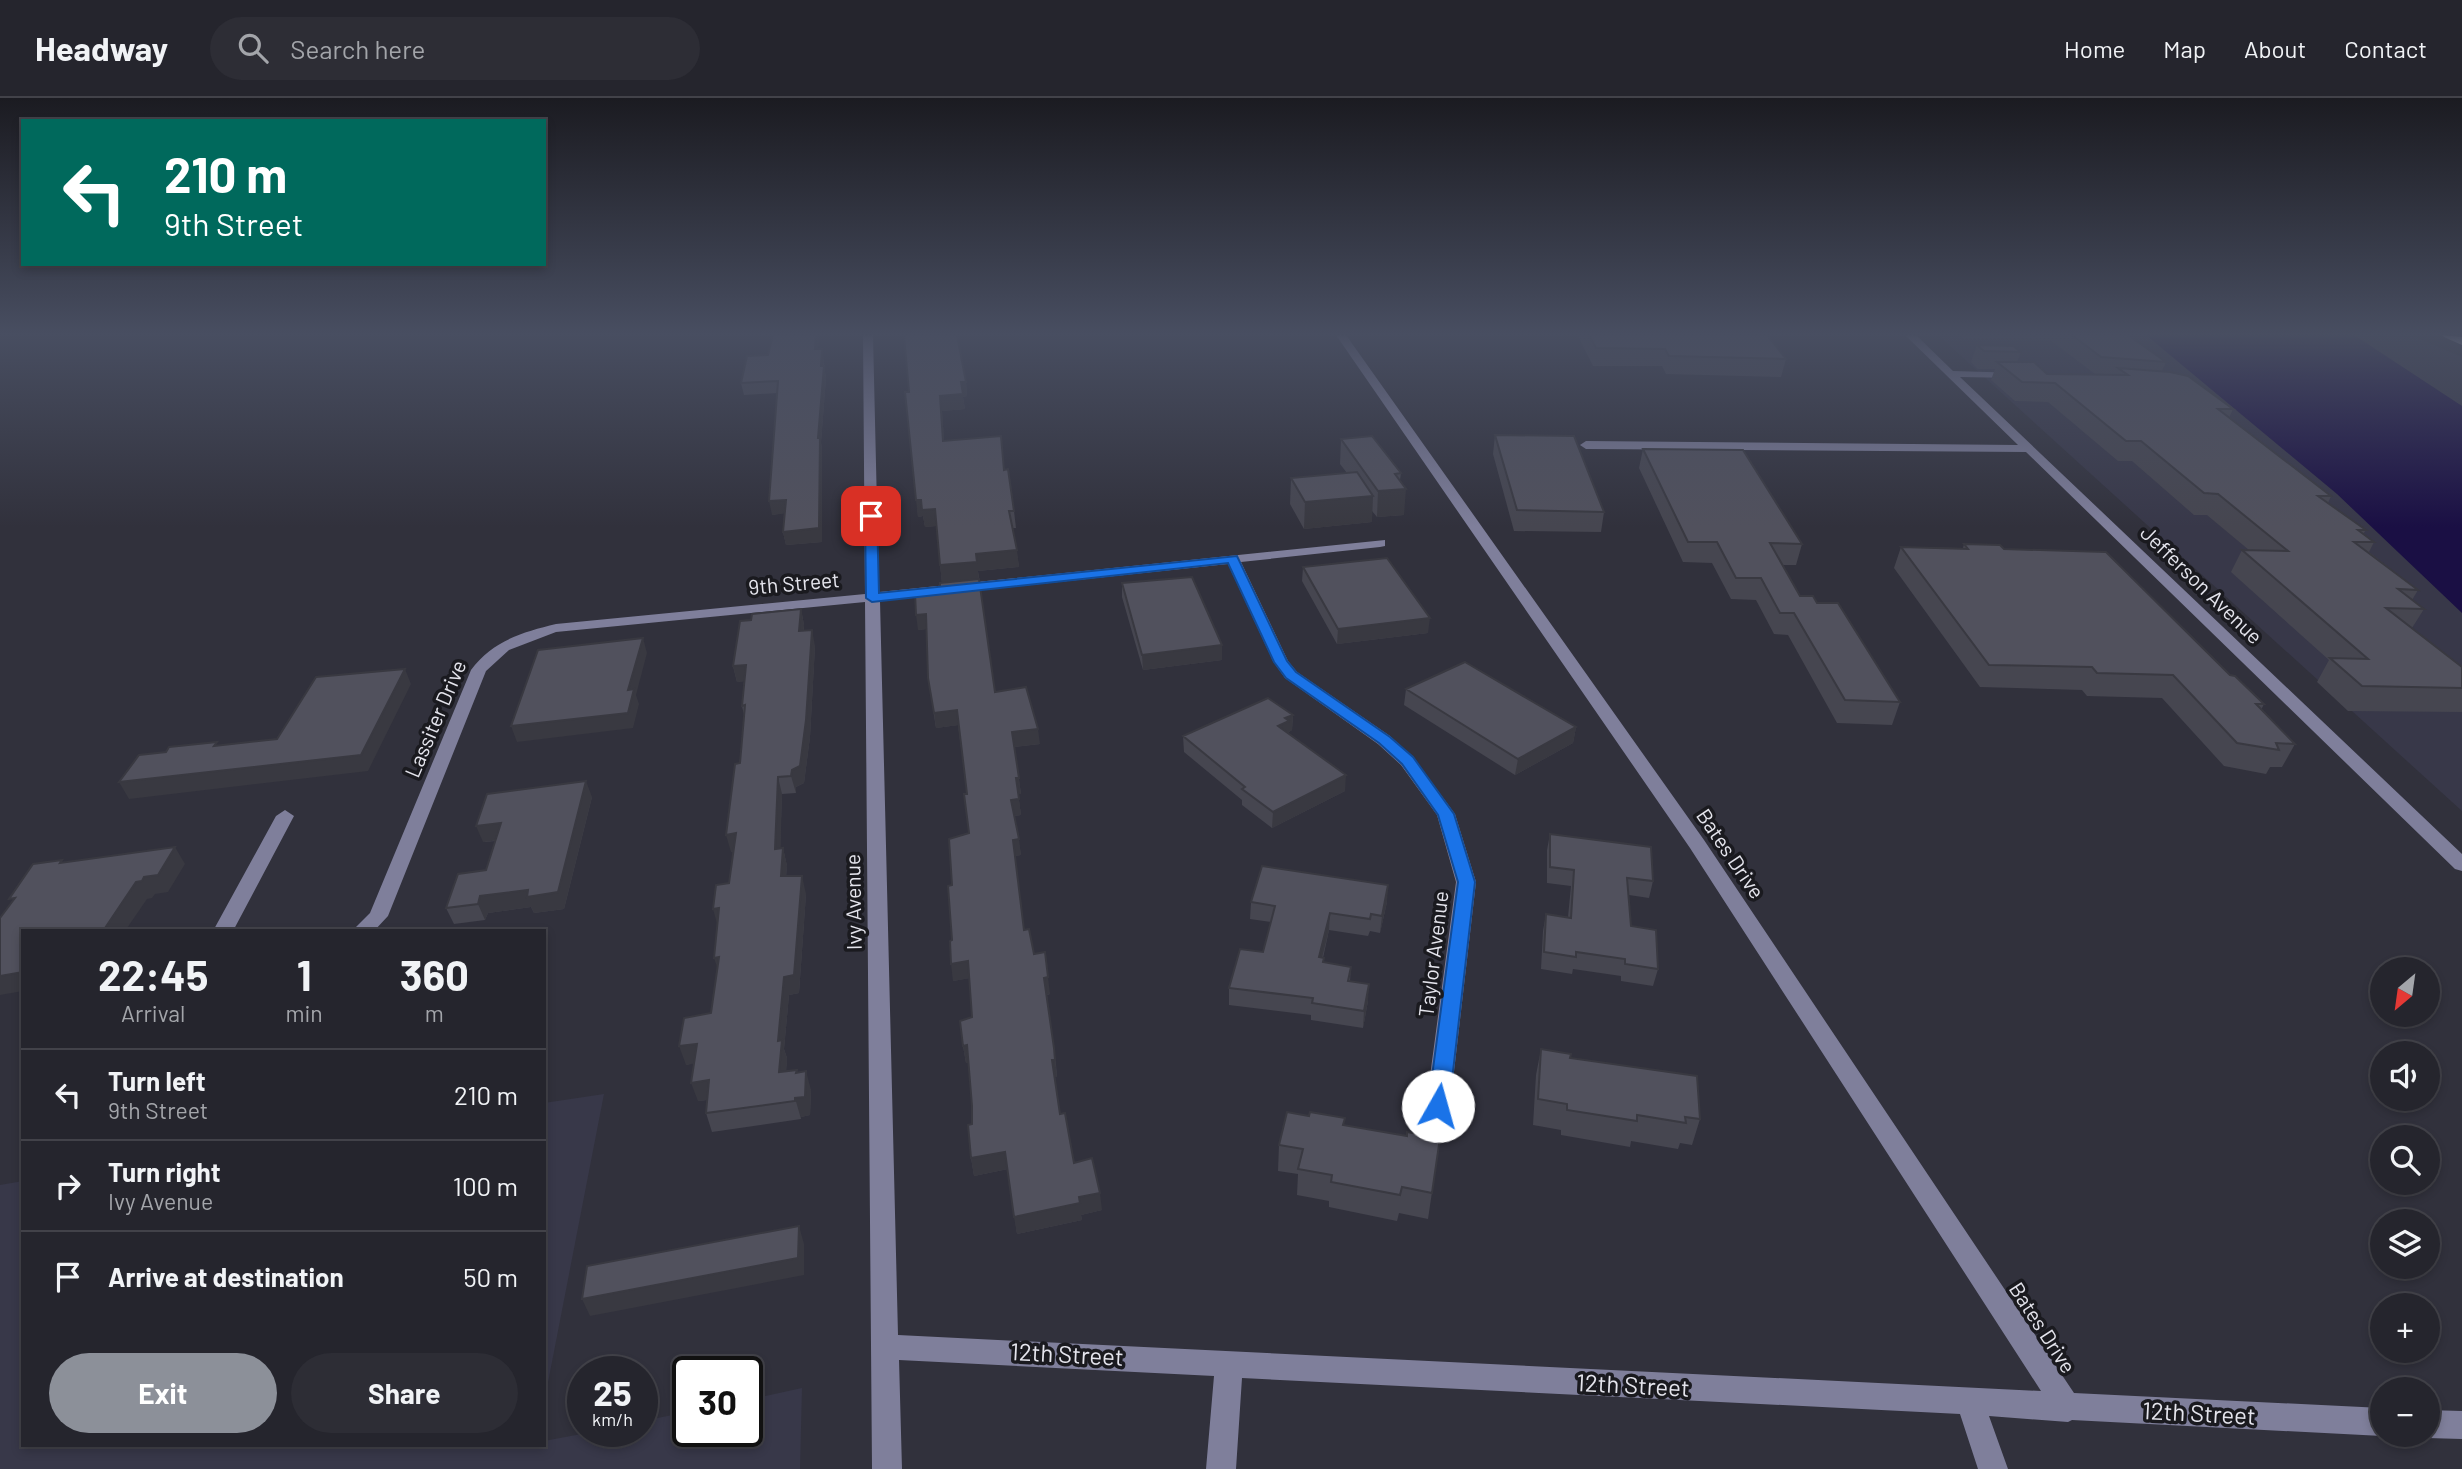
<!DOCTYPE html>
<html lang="en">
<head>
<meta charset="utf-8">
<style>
	body { margin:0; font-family:Barlow,sans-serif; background:#2d2d35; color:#f1f3f6; height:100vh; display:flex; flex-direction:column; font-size:26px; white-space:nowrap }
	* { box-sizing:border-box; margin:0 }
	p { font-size:23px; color:#a3a5aa }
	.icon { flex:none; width:38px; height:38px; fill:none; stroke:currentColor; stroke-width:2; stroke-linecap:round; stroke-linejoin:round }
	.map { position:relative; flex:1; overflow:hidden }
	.sheet { position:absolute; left:21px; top:831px; width:525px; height:518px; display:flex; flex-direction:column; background:#25252d; border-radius:0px; box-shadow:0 4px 10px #0003,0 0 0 2px #424249 }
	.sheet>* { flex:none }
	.banner { position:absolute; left:21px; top:21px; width:525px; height:147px; border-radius:0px; box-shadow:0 4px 10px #0003,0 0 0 2px #424249; background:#00695c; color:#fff; overflow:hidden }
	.needle { width:46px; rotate:209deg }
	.buttons { position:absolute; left:2370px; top:859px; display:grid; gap:14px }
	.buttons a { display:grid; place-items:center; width:70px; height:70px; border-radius:50%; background:#25252d; box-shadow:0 4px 10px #0003,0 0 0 2px #424249; font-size:35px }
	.speed { position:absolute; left:567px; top:1258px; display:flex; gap:14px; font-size:35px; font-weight:700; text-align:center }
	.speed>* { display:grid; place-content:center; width:91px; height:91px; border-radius:50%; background:#25252d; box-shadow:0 4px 10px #0003,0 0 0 2px #424249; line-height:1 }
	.speed small { font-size:18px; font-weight:400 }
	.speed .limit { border:4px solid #111; border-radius:10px; background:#fff; color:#111 }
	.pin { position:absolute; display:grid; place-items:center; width:60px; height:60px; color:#fff; margin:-30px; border-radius:14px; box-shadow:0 4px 10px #0006 }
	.me { position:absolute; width:77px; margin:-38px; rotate:7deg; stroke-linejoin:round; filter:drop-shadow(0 0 5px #0008) }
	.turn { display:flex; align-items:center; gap:24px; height:147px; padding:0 28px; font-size:32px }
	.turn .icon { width:91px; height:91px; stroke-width:2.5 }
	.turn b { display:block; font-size:49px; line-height:60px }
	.eta { display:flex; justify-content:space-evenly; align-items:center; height:119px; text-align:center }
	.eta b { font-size:42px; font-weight:700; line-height:49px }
	.primary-button { display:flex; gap:14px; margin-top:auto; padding:14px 28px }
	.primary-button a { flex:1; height:80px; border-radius:42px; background:#8c9099; color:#fff; font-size:28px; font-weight:700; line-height:80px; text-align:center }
	.primary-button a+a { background:#2d2d35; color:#f1f3f6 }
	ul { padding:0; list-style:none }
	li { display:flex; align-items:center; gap:21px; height:91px; padding:0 28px; border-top:2px solid #424249 }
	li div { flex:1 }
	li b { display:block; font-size:26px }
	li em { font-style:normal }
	header { display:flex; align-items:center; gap:42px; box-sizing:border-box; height:98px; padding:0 35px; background:#25252d; border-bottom:2px solid #424249 }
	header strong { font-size:33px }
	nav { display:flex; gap:38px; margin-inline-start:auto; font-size:24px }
	.search { width:490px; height:63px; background:#2d2d35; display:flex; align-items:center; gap:18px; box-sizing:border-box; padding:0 24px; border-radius:38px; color:#a3a5aa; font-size:26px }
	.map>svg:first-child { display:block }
	.built { fill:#383849 }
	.water { fill:#1a0f44 }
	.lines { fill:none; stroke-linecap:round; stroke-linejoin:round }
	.minor { fill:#7f7f9b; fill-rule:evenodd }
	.highway { fill:#f0f1ff; fill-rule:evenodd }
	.wall { fill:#464650 }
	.shaded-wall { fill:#393941 }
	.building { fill:#51515d; stroke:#393941; stroke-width:2 }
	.route { fill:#1a73e8; stroke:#114b97; stroke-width:2 }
	.labels { text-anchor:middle; stroke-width:7; stroke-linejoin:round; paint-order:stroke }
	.street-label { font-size:21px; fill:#e5e5ed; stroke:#1a1a1f }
	.near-street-label { font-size:24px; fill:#e5e5ed; stroke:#1a1a1f }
</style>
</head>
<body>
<header>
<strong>Headway</strong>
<div class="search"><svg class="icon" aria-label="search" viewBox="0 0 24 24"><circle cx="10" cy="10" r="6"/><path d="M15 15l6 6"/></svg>Search here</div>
<nav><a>Home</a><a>Map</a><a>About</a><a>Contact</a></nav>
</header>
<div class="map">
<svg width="2462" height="1371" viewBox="0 0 2462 1371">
	<rect width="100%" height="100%" fill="#31313c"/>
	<path class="built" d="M1938 237H2411L2462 259V713Z
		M604 996 544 1305V1005Z
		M23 1083V1348H544V1343L592 1334H642V1323L688 1314V1334H747V1302L802 1290 800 1371H0V1087Z"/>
	<path class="water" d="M2146 237H2354L2462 308V515L2337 396Z"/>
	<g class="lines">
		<path class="minor" d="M863 237H873L879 494 1385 442V448L1380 449 1241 464 1288 563 1297 574 1390 638 1413 659 1455 716 1476 784 1450 1008 1446 1014 1438 1017 1430 1014 1426 1008 1456 784 1437 717 1401 667 1378 646 1285 580 1273 563 1228 466 880 503 898 1237 2041 1293 1690 750 1336 237H1346L1704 742 2074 1295 2382 1310V1337H2384L2382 1338 2072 1322 2068 1324 1989 1318 2008 1371H1978L1960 1316 1242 1280 1236 1371H1206L1214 1278 899 1262 902 1371H872L865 504 556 534 509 552 486 573 388 818 374 833H352L370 815 471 572C492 543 523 534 556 526L865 496Z
			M1905 237H1916L1953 273 2021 275 2022 277 2017 280 1960 279 2462 756V773L2455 771 2026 354 1586 351 1580 347 1586 343 2018 347Z
			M285 712 294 718 233 833H213L276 718Z
			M2427 1312 2462 1313V1341L2427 1340 2420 1337H2427Z"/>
		<path class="highway" d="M2442 237 2462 239V247L2444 239Z"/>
	</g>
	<path class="wall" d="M819 237 818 251 824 262V268L826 280 821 344 822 353V444L786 447 783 434 784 415 772 417 778 295 744 297 741 285 768 257Z
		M1579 237H1767L1786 261 1781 279 1666 276 1662 268H1593L1579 240Z
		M1960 237H2128L2166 264 2162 273 2233 311 2229 320 2331 398 2328 405 2366 432 2363 436 2374 444 2369 454 2418 492 2412 502 2424 511 2412 530 2462 569V614L2348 613 2317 584 2329 562 2231 474 2242 452H2249L2207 417H2194L2132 363H2118L2048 304 2015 303 1991 282 1995 271H1978L1971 264 1977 247 2021 254 2017 264 2047 276H2095L2050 242 1964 241Z
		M966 284 967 298 963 299 965 311 942 313 944 342 1004 372 1014 413 1016 430H1013L1019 469 978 473 995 594 1040 646 1014 649 1021 696H1018L1021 717 1014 718 1021 757 1015 758 1024 832 1050 896 1047 897 1056 967 1057 979H1055L1060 1016 1074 1065 1102 1112 1081 1117 1082 1122 1017 1136 1008 1071 974 1078 971 1060 972 1008 968 964 966 965 963 948 972 919 969 880 953 883 952 842V787L969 735 967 696 958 627 936 630 928 580 926 531 918 532 940 492 942 485 936 428 925 429 923 418 918 419 909 294Z
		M1495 337 1604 414 1601 434 1514 433 1493 356Z
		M1341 341 1401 375 1400 382 1404 417 1377 419 1372 413V424L1304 431 1290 406 1291 380 1347 375 1340 366Z
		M1643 351 1802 446 1796 467H1782L1800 498 1817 505 1900 604 1892 627 1837 625 1788 537 1774 536 1756 502 1731 501 1712 465 1683 464 1639 370Z
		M1964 446 2004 451 2230 577 2264 606 2261 612 2295 646 2282 669H2270L2266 676 2224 668 2162 600 2087 598 2082 592 1980 589 1894 470 1901 449 1963 450Z
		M1303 469 1428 535 1337 546 1302 483Z
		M1122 485 1222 562 1143 572 1122 499Z
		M801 511 804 527V532L815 548 810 639 804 685 796 689V695L782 696 780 751 783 750 787 768 786 778 806 796 799 895 789 897 784 951 787 960 786 973 797 972V975L811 992 810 1017 801 1019V1021L712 1034 706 1015 707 1002 698 1003 694 965 686 967 711 915 733 754H731L744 617 742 608 744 583 737 584 733 568 751 522Z
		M1406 591 1576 629 1573 645 1515 677 1404 607Z
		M1293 617 1292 632 1289 634V636L1345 693 1272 730 1242 707V702L1184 654 1183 638Z
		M592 699 564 811 534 815 531 809 488 815 485 822 454 826 446 810 486 772 496 743 483 744Z
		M1550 736 1653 783 1649 800 1629 797 1631 828 1658 871 1653 888 1621 883V878L1573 871 1572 876 1541 871 1543 833 1546 816 1568 819 1571 788 1547 785V752Z
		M1251 804H1387L1380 835 1370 833 1368 838 1329 832 1323 860 1324 865 1351 869 1350 883 1368 903 1363 930 1311 922V917L1229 907V890L1263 854 1271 824 1250 821Z
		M1541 951 1570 960 1700 1021 1692 1047 1680 1045 1678 1051 1631 1043 1630 1049 1561 1037V1032L1533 1027 1536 977Z
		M1344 1027 1407 1038 1440 1040 1428 1121 1399 1115 1397 1123 1329 1109V1103L1297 1097 1298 1076 1278 1073 1279 1047Z"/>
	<path class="shaded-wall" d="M816 237H819L817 263 815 251Z
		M822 251 824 262 823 272 824 268 826 280 821 344 822 353V444L786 447 783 434 821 268Z
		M961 284H966L967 298 963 299 965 311 942 313 945 358 940 298Z
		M1406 391 1404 417 1377 419 1378 393Z
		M1373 398 1372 424 1304 431 1305 404Z
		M786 402 789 415 772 417 769 403Z
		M916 402H921L935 411 937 428 925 429 923 418 918 419Z
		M1017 452 1019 469 978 473 979 481 942 485 940 467 976 456Z
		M801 511 804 527 803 549 799 533Z
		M926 516 928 531 918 532 916 517Z
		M1430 520 1428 535 1337 546 1338 531Z
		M812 532 815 548 810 639 804 685 796 689V695L791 678Z
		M643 540 647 555 636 597 639 606 633 630 517 644 511 628 628 592Z
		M1222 547V562L1143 572 1142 557Z
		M746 567 750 583 737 584 733 568Z
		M405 571 411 586 368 673 129 701 119 684 361 657Z
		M957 612 959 627 936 630 934 615Z
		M1293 617 1292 632 1289 634 1288 639 1278 628 1285 620Z
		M1576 629 1573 645 1515 677 1518 661Z
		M1038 631 1040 646 1014 649 1012 634Z
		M1346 677 1345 693 1272 730 1273 714Z
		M778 679 782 696 780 769 775 751Z
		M1016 680H1019L1021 696H1017Z
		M586 683 592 699 564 811 534 815 531 809 488 815 485 822 478 806 480 798Z
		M1019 701 1021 717 1013 718 1011 702Z
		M501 725 508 741 483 744 476 728Z
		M736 735 741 753 731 754 726 737Z
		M1019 741 1021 757 1015 758 1013 742Z
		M175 749 185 766 168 794 155 796 152 800 147 801 125 833H103L136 784 144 779Z
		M783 750 787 768 785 796 781 778Z
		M802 778 806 796 799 895 789 897 784 951 787 960 785 993 779 974 778 943 784 879Z
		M1388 787 1387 804 1380 835 1382 818Z
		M719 810 718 829 713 811Z
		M1330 815 1329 832 1318 876 1319 859Z
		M719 859 720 878 714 860Z
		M968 863 971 880 953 883 951 866Z
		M23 874V893L0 897V878Z
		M1048 879 1050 896 1046 897 1044 880Z
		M1369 886 1368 903 1363 930 1364 913Z
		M697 946 703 964 686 967 679 948Z
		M967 947 970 964 966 965 963 948Z
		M1054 950 1057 979H1054L1052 962Z
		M806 973 811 992 810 1017 801 1019V1021L795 1000Z
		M709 982 715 1001 698 1003 691 985Z
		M1005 1054 1008 1071 974 1078 971 1060Z
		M1100 1095 1102 1112 1081 1117 1082 1122 1017 1136 1014 1119 1079 1099Z
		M799 1128 804 1146V1177L590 1218 582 1201Z"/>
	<path class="building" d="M773 237H816L815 251H822L821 268H824L818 340H820L819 430 783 434 786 402 769 403 778 283 741 285 747 258 768 257Z
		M904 237H957L966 284H961L963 296 940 298 943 343 1001 338 1004 372 1008 371 1014 413H1009L1017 452 976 456 977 464 940 467 935 411 922 412 921 402H916L905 294H909Z
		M1589 237H1767L1786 261 1669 258 1665 251 1596 250Z
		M2072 237H2128L2166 264 2101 259Z
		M1977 247 2013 248 2021 254 1984 253Z
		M1997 264H2034L2047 276 2128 277 2118 270 2170 274 2188 278 2233 311H2218L2331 398H2318L2366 432H2358L2374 444H2354L2418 492 2398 491 2424 511 2386 510 2462 569V590L2362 588 2330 560 2368 561 2242 452 2288 453 2218 396 2204 395 2141 343H2126L2055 285 2022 284Z
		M1495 337 1574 338 1604 414 1517 412Z
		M1372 338 1401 375 1395 376 1406 391 1378 393 1341 341Z
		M1643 351 1743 352 1802 446 1770 445 1800 498H1813L1817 505H1838L1900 604 1845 602 1794 515H1780L1761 480H1736L1717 444H1688Z
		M1357 374 1373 398 1305 404 1291 380Z
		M1964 446 2000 447 2004 451 2106 454 2230 577 2235 578 2264 606H2256L2295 646 2276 645 2279 652 2237 645 2173 577 2097 575 2092 569 1989 567 1901 449 1968 451Z
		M1387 460 1430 520 1338 531 1303 469Z
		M1192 479 1222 547 1142 557 1122 485Z
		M979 481 995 594 1026 589 1038 631 1012 634 1019 680H1016L1019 701 1011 702 1019 741 1013 742 1024 832 1029 831 1034 856 1045 854 1048 879 1044 880 1054 950 1055 962H1052L1060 1016 1065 1015 1074 1065 1092 1060 1100 1095 1079 1099 1080 1105 1014 1119 1005 1054 971 1060 968 1027 972 1026V1008L967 947 963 948 960 923 972 919 968 863 951 866 950 843 952 842 948 788 952 787 949 741 969 735 964 696H967L957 612 934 615 928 580 926 516 916 517 915 495 940 492V485Z
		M801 511 799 533 812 532 806 622 800 668 792 672 791 678 778 679 775 751 783 750 781 778H802L794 877 784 879 778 943 782 942 779 974 797 972 796 975 806 973 805 999 795 1000V1003L706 1015 709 982 691 985 697 946 679 948 684 920 711 915 719 859 714 860 719 810 713 811 716 787 729 785 736 735 726 737 735 666 740 665 745 607 742 608 746 567 733 568 740 523 751 522 752 516Z
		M643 540 628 592 634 591 628 615 511 628 538 552Z
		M1465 564 1576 629 1518 661 1406 591Z
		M405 571 361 657 119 684 139 657 166 654 169 649 217 644 214 648 277 641 316 579Z
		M1268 600 1293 617 1285 620 1289 623 1278 628 1346 677 1273 714 1242 691 1245 689 1183 638Z
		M586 683 558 794 527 799 528 792 480 798 478 806 446 810 458 776 486 772 501 725 476 728 487 696Z
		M1550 736 1651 749 1653 783 1627 780 1631 828 1656 832 1658 871 1625 866V861L1576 854V859L1544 854 1546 816 1571 820 1574 772 1550 769Z
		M175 749 158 777 144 779 142 783 136 784 103 833H23V874L0 878V820L15 800 9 801 33 766 62 762 60 765Z
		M1262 768 1388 787 1382 818 1371 816 1370 821 1330 815 1319 859 1324 860 1323 864 1351 869 1348 883 1369 886 1364 913 1312 905 1313 900 1229 890 1240 851 1263 854 1275 808 1251 804Z
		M1541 951 1571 956 1570 960 1697 978 1700 1021 1685 1019 1686 1025 1637 1017V1023L1567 1012V1006L1538 1001Z
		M1287 1014 1309 1018 1310 1014 1345 1020 1343 1027 1407 1038V1034L1440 1040 1432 1095 1402 1089 1400 1097 1331 1084 1332 1077 1298 1071 1303 1051 1279 1047Z
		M799 1128 798 1160 582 1201 587 1168Z"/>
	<linearGradient id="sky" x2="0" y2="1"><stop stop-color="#1b1b21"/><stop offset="0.55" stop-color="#484e61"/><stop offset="1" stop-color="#484e61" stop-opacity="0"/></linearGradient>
	<rect width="2462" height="429" fill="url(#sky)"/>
	<path class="route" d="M871 414 877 418 879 495 1237 458 1287 563 1296 574 1390 639 1413 659 1454 716 1475 784 1449 1008 1446 1014 1438 1016 1431 1014 1428 1008 1458 784 1438 717 1402 666 1379 645 1286 580 1274 564 1228 465 872 504 866 500 865 418Z"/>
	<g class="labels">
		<g class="street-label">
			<text transform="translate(794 486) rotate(-5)" y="7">9th Street</text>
			<text transform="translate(2201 487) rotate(44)" y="7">Jefferson Avenue</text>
			<text transform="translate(436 621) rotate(-67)" y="7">Lassiter Drive</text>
			<text transform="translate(1730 756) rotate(56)" y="7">Bates Drive</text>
			<text transform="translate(854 804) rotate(-91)" y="7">Ivy Avenue</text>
			<text transform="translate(1434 856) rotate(-83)" y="7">Taylor Avenue</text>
			<text transform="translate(2042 1230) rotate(57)" y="7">Bates Drive</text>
		</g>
		<g class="near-street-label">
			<text transform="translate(1067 1257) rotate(3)" y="8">12th Street</text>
			<text transform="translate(1633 1288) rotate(3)" y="8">12th Street</text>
			<text transform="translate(2199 1316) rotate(3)" y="8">12th Street</text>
		</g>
	</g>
</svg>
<div class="buttons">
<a><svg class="needle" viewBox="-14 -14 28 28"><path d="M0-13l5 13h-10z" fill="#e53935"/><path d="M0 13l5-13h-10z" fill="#a3a5aa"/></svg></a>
<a><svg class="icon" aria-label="sound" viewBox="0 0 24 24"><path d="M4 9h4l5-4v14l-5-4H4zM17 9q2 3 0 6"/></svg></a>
<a><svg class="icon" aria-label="search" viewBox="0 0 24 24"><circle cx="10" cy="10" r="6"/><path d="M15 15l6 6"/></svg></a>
<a><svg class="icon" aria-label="layers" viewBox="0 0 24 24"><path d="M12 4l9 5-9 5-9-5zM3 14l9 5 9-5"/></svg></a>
<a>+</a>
<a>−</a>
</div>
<div class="speed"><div>25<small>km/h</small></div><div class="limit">30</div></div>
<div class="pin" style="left:871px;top:418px;background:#d93025"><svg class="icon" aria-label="arrive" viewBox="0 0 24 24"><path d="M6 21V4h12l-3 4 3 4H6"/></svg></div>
<svg class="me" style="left:1438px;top:1008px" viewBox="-20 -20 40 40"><circle r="19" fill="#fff"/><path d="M0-13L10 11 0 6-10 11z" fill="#1a73e8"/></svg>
<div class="banner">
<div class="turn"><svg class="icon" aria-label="left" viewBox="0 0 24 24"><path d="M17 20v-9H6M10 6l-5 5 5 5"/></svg><div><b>210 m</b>9th Street</div></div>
</div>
<section class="sheet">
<div class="eta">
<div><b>22:45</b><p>Arrival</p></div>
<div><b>1</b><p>min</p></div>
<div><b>360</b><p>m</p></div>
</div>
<ul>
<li><svg class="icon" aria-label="left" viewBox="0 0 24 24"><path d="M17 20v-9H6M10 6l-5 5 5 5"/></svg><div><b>Turn left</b><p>9th Street</p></div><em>210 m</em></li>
<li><svg class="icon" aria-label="right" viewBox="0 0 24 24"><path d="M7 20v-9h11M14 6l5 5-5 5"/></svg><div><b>Turn right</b><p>Ivy Avenue</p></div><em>100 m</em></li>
<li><svg class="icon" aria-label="arrive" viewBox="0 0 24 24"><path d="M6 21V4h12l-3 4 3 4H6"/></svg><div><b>Arrive at destination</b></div><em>50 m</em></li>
</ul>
<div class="primary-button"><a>Exit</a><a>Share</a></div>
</section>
</div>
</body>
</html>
